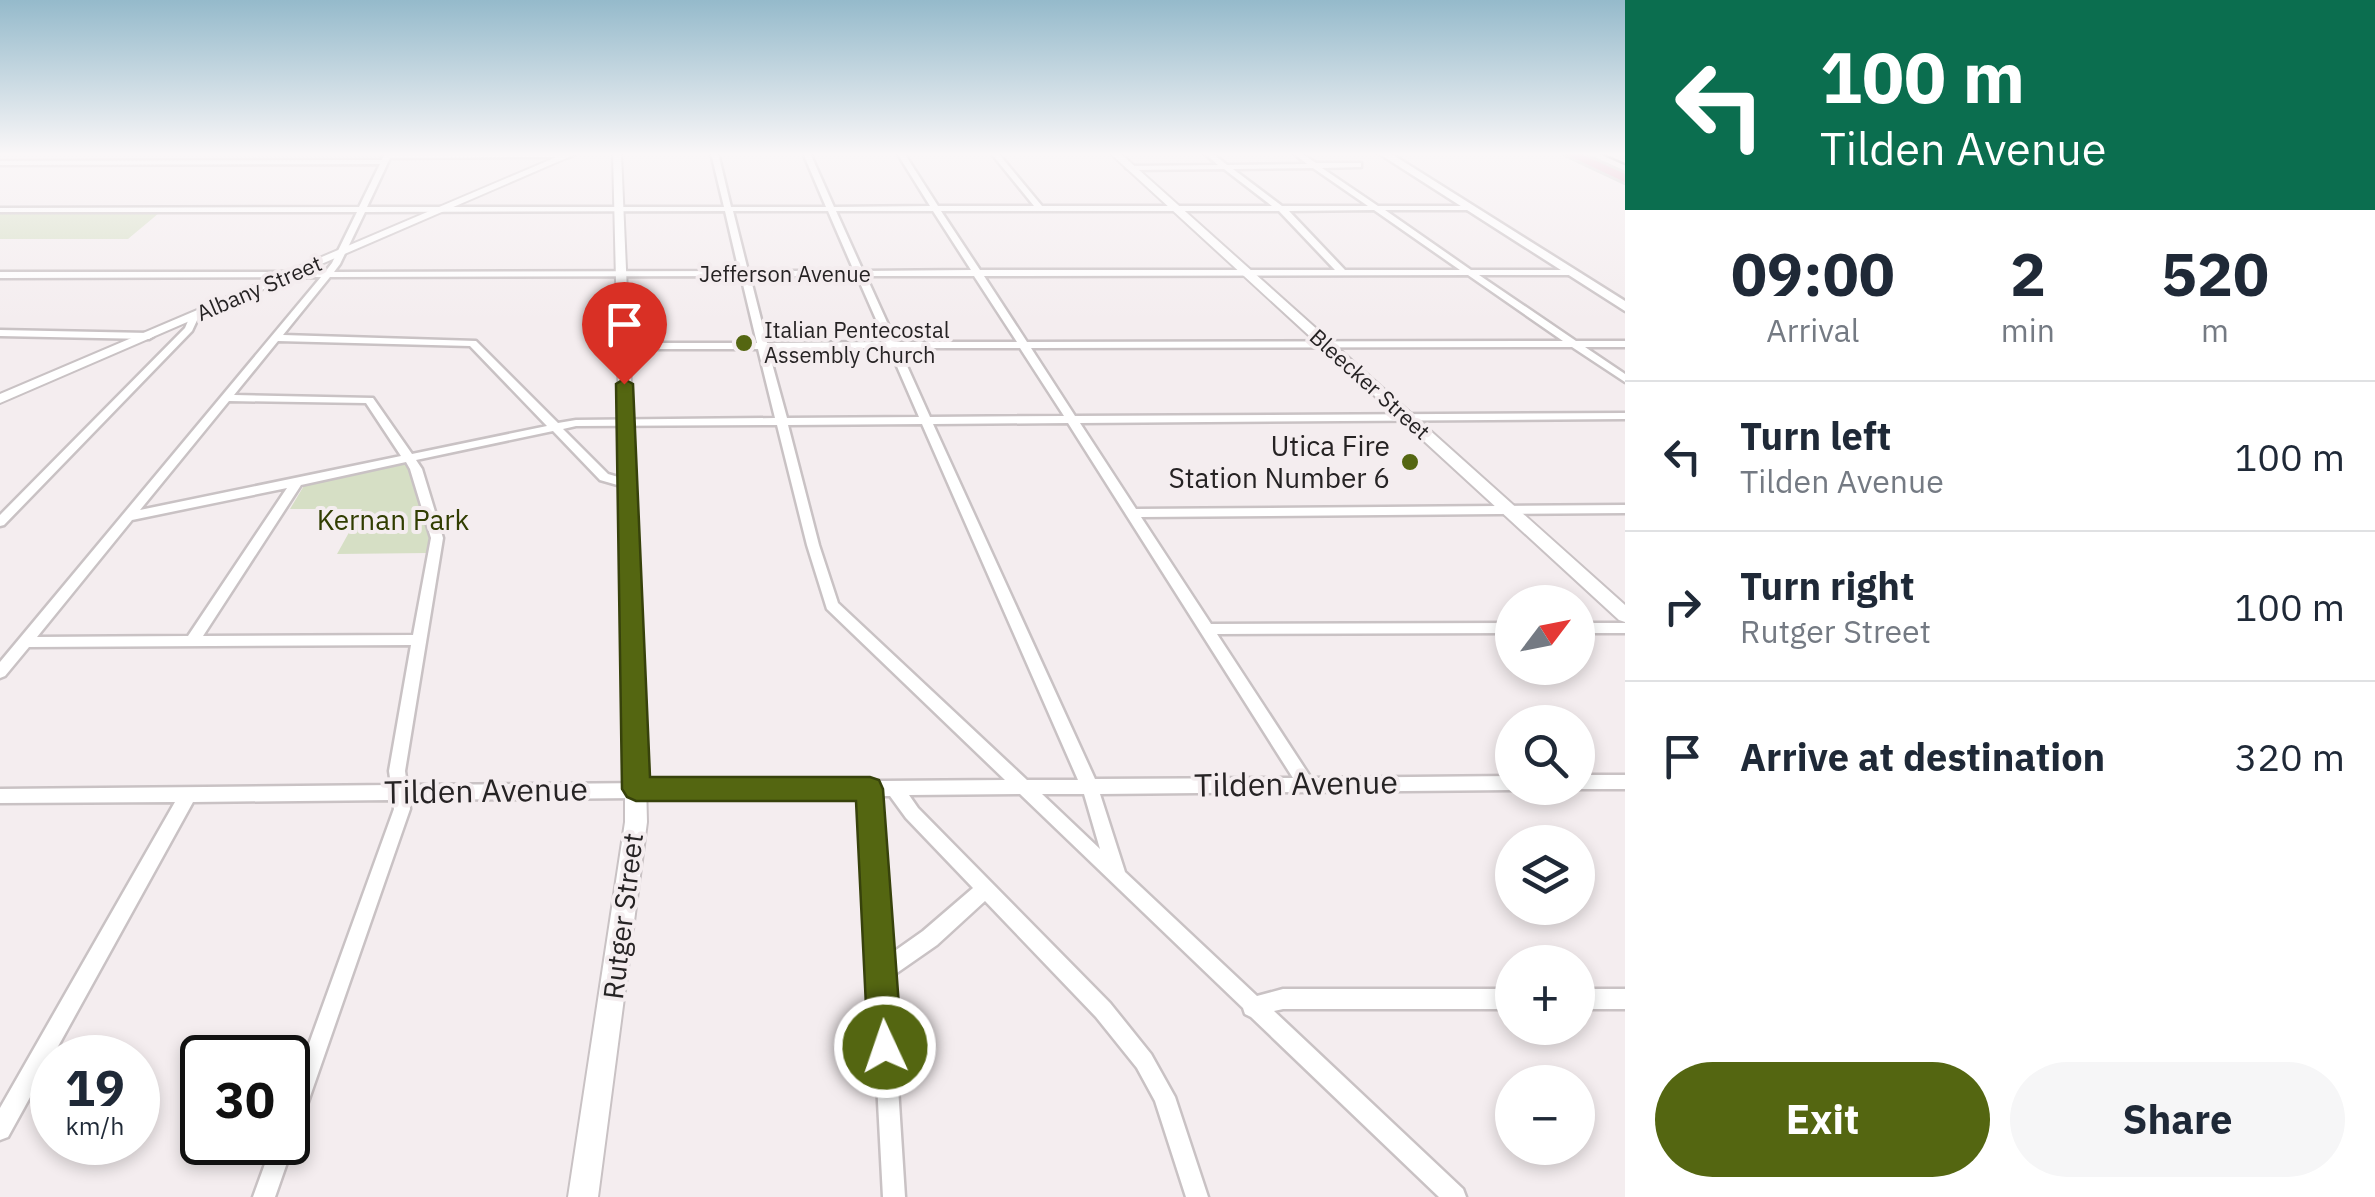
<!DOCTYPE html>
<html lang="en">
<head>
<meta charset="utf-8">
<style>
	body { margin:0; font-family:"IBM Plex Sans",sans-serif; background:#f6f6f7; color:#1f2937; height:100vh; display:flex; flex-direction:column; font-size:38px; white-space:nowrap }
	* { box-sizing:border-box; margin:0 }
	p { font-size:32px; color:#747a83 }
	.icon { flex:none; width:55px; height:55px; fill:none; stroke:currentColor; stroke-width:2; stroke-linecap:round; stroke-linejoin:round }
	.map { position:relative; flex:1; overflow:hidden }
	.sheet { display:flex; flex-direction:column; background:#fff; width:750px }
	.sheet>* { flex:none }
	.top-card { background:#0b6e4f; color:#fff; overflow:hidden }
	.needle { width:65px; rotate:58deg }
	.controls { position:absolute; left:1495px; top:585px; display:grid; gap:20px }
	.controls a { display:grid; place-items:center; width:100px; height:100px; border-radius:50%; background:#fff; box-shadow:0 5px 15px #0003; font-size:50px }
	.speed { position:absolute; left:30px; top:1035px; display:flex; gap:20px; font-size:50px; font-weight:700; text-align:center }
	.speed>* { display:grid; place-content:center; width:130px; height:130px; border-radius:50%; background:#fff; box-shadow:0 5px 15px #0003; line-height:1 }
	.speed small { font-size:25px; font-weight:400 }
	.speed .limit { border:5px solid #111; border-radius:15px; background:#fff; color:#111 }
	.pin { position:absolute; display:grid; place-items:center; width:85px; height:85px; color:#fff; margin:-102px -42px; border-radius:50% 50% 50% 0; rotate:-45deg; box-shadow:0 0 10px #0007 }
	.pin .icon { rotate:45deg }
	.me { position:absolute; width:110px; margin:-55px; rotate:357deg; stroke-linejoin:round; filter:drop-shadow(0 0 8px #0008) }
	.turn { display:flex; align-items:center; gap:35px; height:210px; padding:0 30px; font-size:45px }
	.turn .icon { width:130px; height:130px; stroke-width:2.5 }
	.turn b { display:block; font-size:70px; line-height:85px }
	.eta { display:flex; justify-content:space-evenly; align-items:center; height:170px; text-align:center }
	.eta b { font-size:60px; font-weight:700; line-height:70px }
	.cta { display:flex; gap:20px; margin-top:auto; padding:20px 30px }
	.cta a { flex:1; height:115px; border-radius:60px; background:#546611; color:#fff; font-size:40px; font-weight:700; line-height:115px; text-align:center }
	.cta a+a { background:#f6f6f7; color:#1f2937 }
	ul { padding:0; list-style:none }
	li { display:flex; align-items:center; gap:30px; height:150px; padding:0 30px; border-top:2px solid #e0e1e3 }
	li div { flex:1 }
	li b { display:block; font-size:38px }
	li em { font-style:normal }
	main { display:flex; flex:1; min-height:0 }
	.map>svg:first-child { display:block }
	.green { fill:#d6dfc5 }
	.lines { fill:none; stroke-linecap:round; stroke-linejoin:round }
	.minor-casing { stroke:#c9c2c4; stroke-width:5 }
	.tertiary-casing { stroke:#c9c2c4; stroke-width:4 }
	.secondary-casing { stroke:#c9c2c4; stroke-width:5 }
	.primary-casing { stroke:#cbcaca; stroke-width:6 }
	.minor { fill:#fff; fill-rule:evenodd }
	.tertiary { fill:#fff; fill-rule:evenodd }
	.secondary { fill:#fff; fill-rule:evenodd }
	.primary { fill:#e2a1ba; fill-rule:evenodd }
	.rail { stroke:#8b8687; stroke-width:2.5 }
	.route { fill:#546611; stroke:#37420b; stroke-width:2.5 }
	.poi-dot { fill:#546611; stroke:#f4edef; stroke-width:4 }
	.labels { text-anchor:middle; stroke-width:8; stroke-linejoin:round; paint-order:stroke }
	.far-street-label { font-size:22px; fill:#262324; stroke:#f4edef }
	.far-poi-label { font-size:22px; fill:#262324; stroke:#f4edef; text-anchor:start }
	.poi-label { font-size:28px; fill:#262324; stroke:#f4edef; text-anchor:end }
	.park-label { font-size:28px; fill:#313d01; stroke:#f4edef }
	.street-label { font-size:28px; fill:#262324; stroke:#f4edef }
	.near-street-label { font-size:32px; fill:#262324; stroke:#f4edef }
</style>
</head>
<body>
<main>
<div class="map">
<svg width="1625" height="1197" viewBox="0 0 1625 1197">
	<rect width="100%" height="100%" fill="#f4edef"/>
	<path class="green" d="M0 213H159L128 239H0Z
		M408 463 430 535 428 553 337 554 362 509H290L305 484Z"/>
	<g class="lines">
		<defs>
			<path id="minor" d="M385 153H570L573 155 569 157 390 158 367 207H724L711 153H718L731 207H826L803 153H810L834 207 930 206 897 153H904L938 206H1034L991 153H998L1042 206H1272L1224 169 1130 170 1126 168 1130 166 1218 165 1204 153H1212L1227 165 1307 164 1293 153H1301L1316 163H1361V167H1358L1322 168 1378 206H1472V210H1385L1471 270H1574V274L1571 275H1479L1576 341H1625V347H1585L1625 374V382L1572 347 1031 348 1075 416 1625 413V419L1080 423 1136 509 1625 505V513L1141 517 1211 624 1512 623V633L1217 634 1311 778 1512 776V788H1518L1512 790 1100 794 1125 872 1257 996 1283 989H1512V1009H1283L1274 1011 1463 1189 1466 1197H1439L1251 1017 1245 1014 1243 1008 1020 794 909 795 918 808 1110 1003 1151 1054 1175 1097 1208 1197H1186L1155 1101 1137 1068 1096 1017 985 901 937 945 891 977 905 1197H883L862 796 409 800 410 809 275 1197H253L273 1142H288V1102L394 809 392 800 193 802 8 1137 0 1140V1108L175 802 0 803V789L391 785 389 771 411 645 29 647 5 676 0 678V662L321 277 0 278V272H325L332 263 357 212H0V208L359 207 380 164 0 165V161L382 160ZM1313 168 1368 206H1282L1233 169ZM1374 210 1460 270H1345L1289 211ZM725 211 739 271 334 272 340 264 365 212ZM733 211H828L854 271H748ZM836 211H933L971 270 863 271ZM941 211H1279L1335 270H980ZM1468 275 1563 341 1027 342 984 276ZM741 276 757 343H623L618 346 623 349H758L775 418 576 420 558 423 476 341 283 335 330 277ZM750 276H857L886 342 767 343ZM866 276H974L1017 342H896ZM278 341 470 346 547 426 412 454 373 398 234 395ZM889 348 919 417 787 418 768 349ZM899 348H1020L1064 416 930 417ZM229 401 366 403 401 456 140 510ZM1068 423 1293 778 1095 779 933 424ZM922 424 1078 780H1027L838 603 819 545 788 425ZM777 425 807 545 827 609 1005 780 407 785 405 771 443 538 422 469 416 460 553 431 600 480 628 488 632 487 634 484 632 481 608 474 563 429 576 426ZM406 462 410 469 431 538 413 635 203 636 301 485ZM287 488 188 636 37 637 132 520ZM1042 794H1084L1100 849ZM879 796H890L906 818 973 888 923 931 889 955Z
				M191 314 199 316 192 331 4 525 0 526V515L185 328Z
				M0 330 149 333 154 336 149 339 0 336Z
				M1578 623H1625V633H1578Z
				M1578 775H1625V789H1578L1573 788H1578Z
				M1578 989H1625V1009H1578Z"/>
			<path id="tertiary" d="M566 153H578L0 403V394Z
				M613 153H621L643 664 647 822 598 1197H568L625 822V664Z
				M1110 153H1120L1625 605V622L1619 620Z"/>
			<path id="secondary" d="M1378 153H1390L1625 301V311Z"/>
			<path id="primary" d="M1563 153H1579L1625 174V182Z"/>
		</defs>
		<use href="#minor" class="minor-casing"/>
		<use href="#tertiary" class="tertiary-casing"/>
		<use href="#secondary" class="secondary-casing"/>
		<use href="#primary" class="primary-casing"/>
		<use href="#minor" class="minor"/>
		<use href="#tertiary" class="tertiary"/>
		<use href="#secondary" class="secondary"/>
		<use href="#primary" class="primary"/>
		<path class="rail" d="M1600 153 1625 164"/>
	</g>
	<linearGradient id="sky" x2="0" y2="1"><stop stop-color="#95bacb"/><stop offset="0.48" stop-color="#faf7f8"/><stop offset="1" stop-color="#faf7f8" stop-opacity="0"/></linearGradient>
	<rect width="1625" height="321" fill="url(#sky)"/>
	<path class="route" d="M624 379 633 384 650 777H870L879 780 883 789 902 1047 897 1059 885 1064 873 1059 868 1047 856 801H636L627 797 622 789 616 384Z"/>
	<g class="poi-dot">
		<circle cx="744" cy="343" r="10"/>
		<circle cx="1410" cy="462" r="10"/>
	</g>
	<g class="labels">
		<g class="far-street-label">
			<text x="785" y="282">Jefferson Avenue</text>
			<text transform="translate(259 288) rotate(-23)" y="8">Albany Street</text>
			<text transform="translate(1370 384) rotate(42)" y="8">Bleecker Street</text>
		</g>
		<g class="far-poi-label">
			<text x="764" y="338">Italian Pentecostal<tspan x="764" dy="25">Assembly Church</tspan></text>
		</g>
		<g class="poi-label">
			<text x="1390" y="456">Utica Fire<tspan x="1390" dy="32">Station Number 6</tspan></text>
		</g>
		<g class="park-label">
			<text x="393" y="530">Kernan Park</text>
		</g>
		<g class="street-label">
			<text transform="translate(623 916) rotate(-83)" y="10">Rutger Street</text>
		</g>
		<g class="near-street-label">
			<text transform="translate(1296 784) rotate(-1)" y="11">Tilden Avenue</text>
			<text transform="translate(486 791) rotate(-1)" y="11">Tilden Avenue</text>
		</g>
	</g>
</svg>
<div class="controls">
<a><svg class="needle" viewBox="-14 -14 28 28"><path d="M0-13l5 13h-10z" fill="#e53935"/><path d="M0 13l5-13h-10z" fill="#747a83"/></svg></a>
<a><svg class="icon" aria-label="search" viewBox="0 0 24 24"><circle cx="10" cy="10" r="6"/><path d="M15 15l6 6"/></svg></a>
<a><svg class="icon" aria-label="layers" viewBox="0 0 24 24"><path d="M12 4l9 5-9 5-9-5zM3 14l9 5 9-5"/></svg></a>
<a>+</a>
<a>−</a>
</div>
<div class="speed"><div>19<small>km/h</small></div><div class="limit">30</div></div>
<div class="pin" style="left:624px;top:384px;background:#d93025"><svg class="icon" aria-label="arrive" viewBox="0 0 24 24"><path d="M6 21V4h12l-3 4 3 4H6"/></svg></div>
<svg class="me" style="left:885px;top:1047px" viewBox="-20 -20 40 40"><circle r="17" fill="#546611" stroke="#fff" stroke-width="3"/><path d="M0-11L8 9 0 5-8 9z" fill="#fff"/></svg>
</div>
<section class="sheet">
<div class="top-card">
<div class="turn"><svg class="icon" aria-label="left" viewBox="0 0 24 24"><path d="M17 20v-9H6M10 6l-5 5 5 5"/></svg><div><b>100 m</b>Tilden Avenue</div></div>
</div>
<div class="eta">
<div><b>09:00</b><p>Arrival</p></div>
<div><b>2</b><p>min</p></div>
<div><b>520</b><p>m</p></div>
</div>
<ul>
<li><svg class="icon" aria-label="left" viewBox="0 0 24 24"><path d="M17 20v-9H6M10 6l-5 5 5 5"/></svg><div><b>Turn left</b><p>Tilden Avenue</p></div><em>100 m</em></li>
<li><svg class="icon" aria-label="right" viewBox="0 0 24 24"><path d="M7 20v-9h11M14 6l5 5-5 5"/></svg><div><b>Turn right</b><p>Rutger Street</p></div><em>100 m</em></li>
<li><svg class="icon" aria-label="arrive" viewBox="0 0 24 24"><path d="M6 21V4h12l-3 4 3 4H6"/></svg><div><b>Arrive at destination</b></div><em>320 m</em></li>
</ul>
<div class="cta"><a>Exit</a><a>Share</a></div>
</section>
</main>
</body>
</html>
